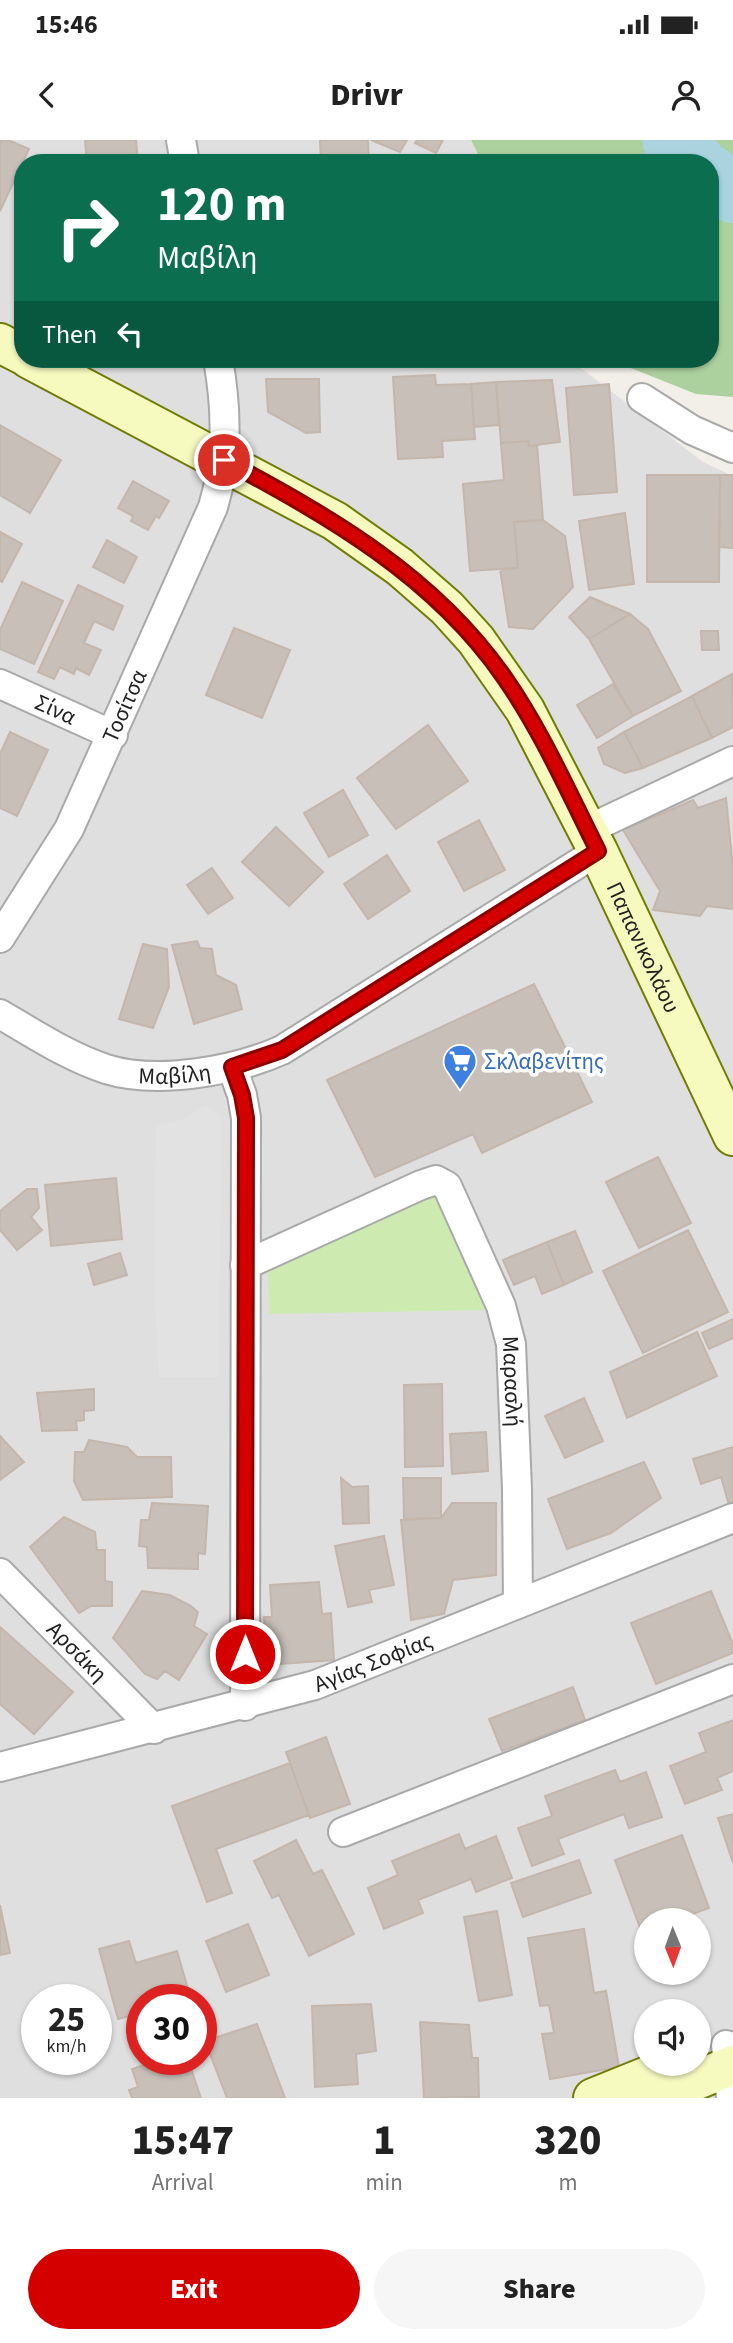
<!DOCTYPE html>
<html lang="en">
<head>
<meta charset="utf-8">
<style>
	body { margin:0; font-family:"Source Sans 3",sans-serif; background:#f6f6f6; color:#222; height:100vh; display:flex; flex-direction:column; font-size:26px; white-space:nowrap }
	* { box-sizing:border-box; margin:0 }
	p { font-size:23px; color:#767676 }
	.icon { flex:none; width:38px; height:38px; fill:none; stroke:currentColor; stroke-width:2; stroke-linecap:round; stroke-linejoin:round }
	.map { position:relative; height:1958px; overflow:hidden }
	.panel { display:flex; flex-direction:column; background:#fff; flex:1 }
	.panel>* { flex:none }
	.guide { position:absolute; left:14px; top:14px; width:705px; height:214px; border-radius:28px; box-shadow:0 2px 5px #0004; background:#0b6e4f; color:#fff; overflow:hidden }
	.needle { width:46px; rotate:179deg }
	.tools { position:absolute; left:634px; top:1768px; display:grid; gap:14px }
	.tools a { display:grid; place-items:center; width:77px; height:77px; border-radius:50%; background:#fff; box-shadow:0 2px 5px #0004; font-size:35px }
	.speed { position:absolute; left:21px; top:1844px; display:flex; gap:14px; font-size:35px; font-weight:700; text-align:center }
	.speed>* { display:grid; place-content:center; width:91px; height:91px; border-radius:50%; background:#fff; box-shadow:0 2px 5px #0004; line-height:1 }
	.speed small { font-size:18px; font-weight:400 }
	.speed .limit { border:10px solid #d22; background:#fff; color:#111 }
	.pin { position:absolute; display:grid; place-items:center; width:60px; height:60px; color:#fff; margin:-30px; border:4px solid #fff; border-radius:50%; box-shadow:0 2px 7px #0007 }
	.me { position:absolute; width:77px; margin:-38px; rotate:0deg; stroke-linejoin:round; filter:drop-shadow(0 0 5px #0008) }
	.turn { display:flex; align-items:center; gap:24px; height:147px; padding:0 28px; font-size:32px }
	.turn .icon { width:91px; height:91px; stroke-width:2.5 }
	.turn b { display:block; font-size:49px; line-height:60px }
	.then { display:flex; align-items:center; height:66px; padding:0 28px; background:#0003; gap:14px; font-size:26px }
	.eta { display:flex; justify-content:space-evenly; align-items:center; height:119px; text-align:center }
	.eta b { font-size:42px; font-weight:800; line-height:49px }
	.cta { display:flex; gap:14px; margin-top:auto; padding:14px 28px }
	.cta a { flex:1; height:80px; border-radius:42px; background:#d40000; color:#fff; font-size:28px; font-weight:800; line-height:80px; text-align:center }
	.cta a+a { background:#f6f6f6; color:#222 }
	.status { display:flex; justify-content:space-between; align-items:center; height:49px; padding:0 35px; background:#fff; direction:ltr }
	.status svg { height:19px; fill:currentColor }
	header { display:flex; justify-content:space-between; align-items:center; height:91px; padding:0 28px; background:#fff; font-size:32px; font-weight:800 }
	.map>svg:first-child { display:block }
	.residential { fill:#e0dfdf; fill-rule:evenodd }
	.grass { fill:#cdebb0 }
	.forest { fill:#add19e }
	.parking { fill:#e2e2e2 }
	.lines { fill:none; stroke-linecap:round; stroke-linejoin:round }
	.river { stroke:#aad3df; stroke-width:58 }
	.building { fill:#c7bfb8; stroke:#c4b6ab; stroke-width:2 }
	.street-casing { stroke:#a9a9a9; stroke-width:32 }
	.secondary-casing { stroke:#707d05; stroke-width:42 }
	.street { stroke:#fff; stroke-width:28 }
	.secondary { stroke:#f7fabf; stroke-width:38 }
	.route-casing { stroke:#8a0000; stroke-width:18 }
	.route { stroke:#d40000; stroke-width:12 }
	.labels { text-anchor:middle; stroke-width:7; stroke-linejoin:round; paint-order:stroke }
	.street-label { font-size:23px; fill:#222; stroke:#fff }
	.shop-label { font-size:23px; fill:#366cbe; stroke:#fff; text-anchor:start }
</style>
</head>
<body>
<div class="status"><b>15:46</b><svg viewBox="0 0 49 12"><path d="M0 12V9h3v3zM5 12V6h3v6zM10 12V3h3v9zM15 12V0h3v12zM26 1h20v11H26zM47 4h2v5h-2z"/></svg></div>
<header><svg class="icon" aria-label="back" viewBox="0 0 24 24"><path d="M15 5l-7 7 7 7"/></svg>Drivr<svg class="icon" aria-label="person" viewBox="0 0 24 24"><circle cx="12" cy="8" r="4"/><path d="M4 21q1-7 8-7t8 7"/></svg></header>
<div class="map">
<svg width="733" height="1958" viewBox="0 0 733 1958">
	<rect width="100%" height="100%" fill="#f2efe9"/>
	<path class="residential" d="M0 0H471L481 23H23V219H569L703 322 733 336V1958H0ZM646 1780H698V1832H646ZM37 1860H96V1920H37ZM142 1860H201V1920H142ZM646 1871H698V1923H646Z"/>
	<path class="grass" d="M436 1051 488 1170 269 1174 268 1126Z"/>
	<path class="forest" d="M471 0H733V257L696 254 608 219H710V23H482Z"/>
	<path class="parking" d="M206 965 220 975 222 985 218 1237H159L154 1143 156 986 184 979Z"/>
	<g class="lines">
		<path class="river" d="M671 0 697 23
			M710 34 733 54"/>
	</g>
	<path class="building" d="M8 0 29 9 0 71V1Z
		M85 0H136L138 23H87Z
		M320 0H368L369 23H321Z
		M371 0H407L400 12Z
		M417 0H443L436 13 415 3Z
		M295 19V23L228 22Z
		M435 235 436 245 471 244 475 299 442 301 443 317 398 319 393 237Z
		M266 239H319L320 292 306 293 268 272Z
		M552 240 560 302 529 306 528 301 501 303 496 242Z
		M496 242 499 285 474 287 471 244Z
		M609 244 617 352 574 355 566 248Z
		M0 285 61 320 30 373 0 355Z
		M528 301 529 306 537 305 543 380 514 382 518 428 470 431 463 344 504 340 501 303Z
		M647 335H720L719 442H647Z
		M720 335H733V408L719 407Z
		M133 341 169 361 159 378 156 376 148 390 131 381 133 376 118 368Z
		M625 373 634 444 589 450 579 381Z
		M543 380 565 396 573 447 533 489 509 487 500 429 518 428 514 382Z
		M0 392 22 404 2 442 0 441Z
		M107 400 137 417 124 443 93 427Z
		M22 442 63 461 34 524 0 509V490Z
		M78 445 123 466 113 490 94 481 84 503 101 510 89 535 76 528 74 534 60 527 54 539 38 532Z
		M590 457 630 474 589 499 569 477Z
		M630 474 648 489 681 551 633 576 589 499Z
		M234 488 290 510 262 578 206 555Z
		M701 491H718L719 510H702Z
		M732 534 733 587 712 598 692 556Z
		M613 544 633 576 597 598 577 565Z
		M692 556 712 598 643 628 624 592Z
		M428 585 468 641 396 689 357 638Z
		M10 592 48 610 17 676 0 668V614Z
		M624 592 643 628 625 633 604 624 598 608Z
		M343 650 368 695 329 717 304 673Z
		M726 658 733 727V769L707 766 700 776 653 770 660 751 623 690 693 660 698 668Z
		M479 680 505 730 464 751 438 702Z
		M276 687 323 732 289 766 242 722Z
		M387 715 410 751 368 779 344 744Z
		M212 728 233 758 208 774 187 745Z
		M197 801 200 808 212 809 216 835 236 845 242 869 194 884 172 805Z
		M143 804 167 809 169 847 153 888 119 879Z
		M534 844 592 962 482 1013 473 994 375 1037 327 940Z
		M658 1017 691 1083 639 1108 606 1042Z
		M116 1038 122 1099 51 1106 45 1045Z
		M27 1049H37L39 1068 31 1077 42 1090 17 1110 0 1090V1071Z
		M688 1090 728 1172 643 1213 603 1131Z
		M575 1091 592 1132 564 1145 547 1102Z
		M547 1102 564 1145 542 1154 535 1136 514 1145 503 1120Z
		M120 1113 127 1135 94 1145 88 1124Z
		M733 1179V1198L709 1209 702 1193Z
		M697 1192 717 1236 627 1278 610 1232Z
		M442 1244 443 1326 405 1327 404 1245Z
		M94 1249V1270L84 1271V1280L76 1281 77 1290 42 1291 37 1253Z
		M584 1258 603 1301 565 1318 545 1276Z
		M486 1292 488 1331 452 1334 450 1294Z
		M0 1296 24 1322 0 1340Z
		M89 1300 127 1307 137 1317H171L172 1357 83 1360 74 1341 75 1312H84Z
		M733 1307V1363L729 1365 721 1337 701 1344 693 1319Z
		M644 1322 661 1358 611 1393 567 1409 548 1359Z
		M341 1338 352 1347 368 1346 369 1383 343 1384Z
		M403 1338H441V1378L404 1379Z
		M152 1363 208 1366 205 1414 198 1413V1429L148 1428 147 1407 139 1406 141 1380H149Z
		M452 1363H496V1435L453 1440 444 1474 411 1480 401 1380 441 1378Z
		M64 1377 95 1392 97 1410H105V1441L112 1442V1466H91L79 1473 30 1407Z
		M384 1396 394 1445 369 1450 372 1462 348 1467 335 1406Z
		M319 1442 322 1474 331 1473 334 1520 267 1525 264 1477H272L270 1445Z
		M142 1451 170 1455 191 1466 198 1472 194 1486 207 1494 179 1540 165 1531 157 1539 145 1534 113 1498Z
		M711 1451 733 1504V1513L656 1544 631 1483Z
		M0 1487 73 1552 34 1594 0 1564Z
		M573 1547 585 1580 502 1611 489 1579Z
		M733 1580V1631L717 1638 722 1650 685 1664 670 1626 706 1612 699 1593Z
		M326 1597 350 1664 310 1678 286 1612Z
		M290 1623 309 1675 216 1709 232 1753 207 1762 172 1666Z
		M615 1630 620 1642 646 1632 662 1677 629 1688 624 1674 558 1699 564 1714 532 1726 518 1688 552 1676 545 1656Z
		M733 1674V1723L718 1678Z
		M459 1694 465 1709 496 1696 512 1738 476 1752 471 1739 418 1760 423 1773 384 1789 368 1748 398 1735 392 1721Z
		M682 1695 709 1768 677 1780H646V1791L642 1793 615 1720Z
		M296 1700 313 1734 322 1730 354 1794 309 1816 279 1755 272 1758 254 1721Z
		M579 1720 591 1753 523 1777 511 1743Z
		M0 1765 10 1813 0 1815Z
		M497 1771 512 1855 479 1861 464 1777Z
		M248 1784 269 1835 226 1852 206 1801Z
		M584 1789 594 1853 606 1851 619 1927 550 1939 542 1894 554 1893 549 1865 540 1866 528 1798Z
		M129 1801 136 1823 177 1811 191 1859 142 1860V1873L118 1879 99 1809Z
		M371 1864 376 1911 356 1914 358 1944 315 1947 312 1866Z
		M420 1882 469 1885 472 1918H478L479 1957 424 1958Z
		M257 1884 285 1958H227L205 1901Z
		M158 1920H188L201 1958H132L129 1950 138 1947 132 1929Z"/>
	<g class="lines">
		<defs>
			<g id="street">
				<path d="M181 0 185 23"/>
				<path d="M642 258 692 290 733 308"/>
				<path id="s1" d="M0 544 113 595"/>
				<path d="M587 690 733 621"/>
				<path id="s2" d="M0 798 69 689 213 367C228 317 227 270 218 219"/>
				<path id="s3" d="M0 874C34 894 69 917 106 929 157 945 235 931 282 910L598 711"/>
				<path d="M232 927 242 955 246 978 245 1566"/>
				<path id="s4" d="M245 1125 421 1045 436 1040 447 1046 501 1166 511 1204 517 1349 518 1463"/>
				<path id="s5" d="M0 1433 154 1589"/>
				<path id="s6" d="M0 1627 315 1545 733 1378"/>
				<path d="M343 1692 733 1539"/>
				<path d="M726 1905 731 1958"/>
			</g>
			<g id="secondary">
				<path d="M0 203 23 215"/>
				<path id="s7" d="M29 219 335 381 400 427 447 468 476 500 525 570 598 711 733 996"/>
				<path d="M656 1957 733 1925"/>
				<path d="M593 1958 680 1923"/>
			</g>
		</defs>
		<use href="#street" class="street-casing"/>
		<use href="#secondary" class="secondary-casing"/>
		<use href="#street" class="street"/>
		<use href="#secondary" class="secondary"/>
	</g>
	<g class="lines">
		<defs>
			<path id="route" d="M224 320C330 377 434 436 504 537 541 590 569 653 598 711L282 910 232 927 242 955 246 978 245 1514"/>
		</defs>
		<use href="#route" class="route-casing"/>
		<use href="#route" class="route"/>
	</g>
	<defs>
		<symbol id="supermarket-pin" viewBox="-11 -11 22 30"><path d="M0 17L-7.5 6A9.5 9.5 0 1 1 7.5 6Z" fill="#3f7fe0" stroke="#fff"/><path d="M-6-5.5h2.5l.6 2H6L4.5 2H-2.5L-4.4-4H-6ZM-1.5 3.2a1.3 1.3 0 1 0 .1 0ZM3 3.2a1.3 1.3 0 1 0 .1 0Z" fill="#fff"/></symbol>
	</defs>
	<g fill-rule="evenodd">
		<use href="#supermarket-pin" x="441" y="902" width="38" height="52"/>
	</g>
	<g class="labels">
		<g class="street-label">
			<text dy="8" stroke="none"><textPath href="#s2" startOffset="264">Τοσίτσα</textPath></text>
			<text dy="8" stroke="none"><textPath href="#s1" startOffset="61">Σίνα</textPath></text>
			<text dy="8" stroke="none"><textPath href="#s7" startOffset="882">Παπανικολάου</textPath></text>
			<text dy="8" stroke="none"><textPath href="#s3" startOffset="189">Μαβίλη</textPath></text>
			<text dy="8" stroke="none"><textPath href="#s4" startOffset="430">Μαρασλή</textPath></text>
			<text dy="8" stroke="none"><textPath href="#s5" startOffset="110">Αρσάκη</textPath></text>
			<text dy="8" stroke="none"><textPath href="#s6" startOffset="388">Αγίας Σοφίας</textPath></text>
		</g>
		<g class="shop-label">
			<text x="484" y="929">Σκλαβενίτης</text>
		</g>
	</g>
</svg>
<div class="tools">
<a><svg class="needle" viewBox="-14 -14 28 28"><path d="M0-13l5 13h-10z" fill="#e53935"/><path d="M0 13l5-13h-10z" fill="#767676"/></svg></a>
<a><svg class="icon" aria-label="sound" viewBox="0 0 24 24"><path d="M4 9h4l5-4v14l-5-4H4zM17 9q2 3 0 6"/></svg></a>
</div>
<div class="speed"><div>25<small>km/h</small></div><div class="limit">30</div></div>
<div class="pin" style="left:224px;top:320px;background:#d93025"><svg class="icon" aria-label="arrive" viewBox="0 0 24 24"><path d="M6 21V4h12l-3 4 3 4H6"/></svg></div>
<svg class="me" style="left:245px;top:1514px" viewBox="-20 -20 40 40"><circle r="17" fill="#d40000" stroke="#fff" stroke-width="3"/><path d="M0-11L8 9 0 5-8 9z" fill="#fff"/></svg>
<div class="guide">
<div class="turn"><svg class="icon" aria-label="right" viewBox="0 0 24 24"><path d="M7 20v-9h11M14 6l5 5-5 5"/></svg><div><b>120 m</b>Μαβίλη</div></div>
<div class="then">Then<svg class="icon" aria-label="left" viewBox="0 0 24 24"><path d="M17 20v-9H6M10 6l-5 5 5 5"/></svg></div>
</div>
</div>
<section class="panel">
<div class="eta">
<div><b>15:47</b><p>Arrival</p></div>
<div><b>1</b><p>min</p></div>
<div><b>320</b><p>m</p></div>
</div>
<div class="cta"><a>Exit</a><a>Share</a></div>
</section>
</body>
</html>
